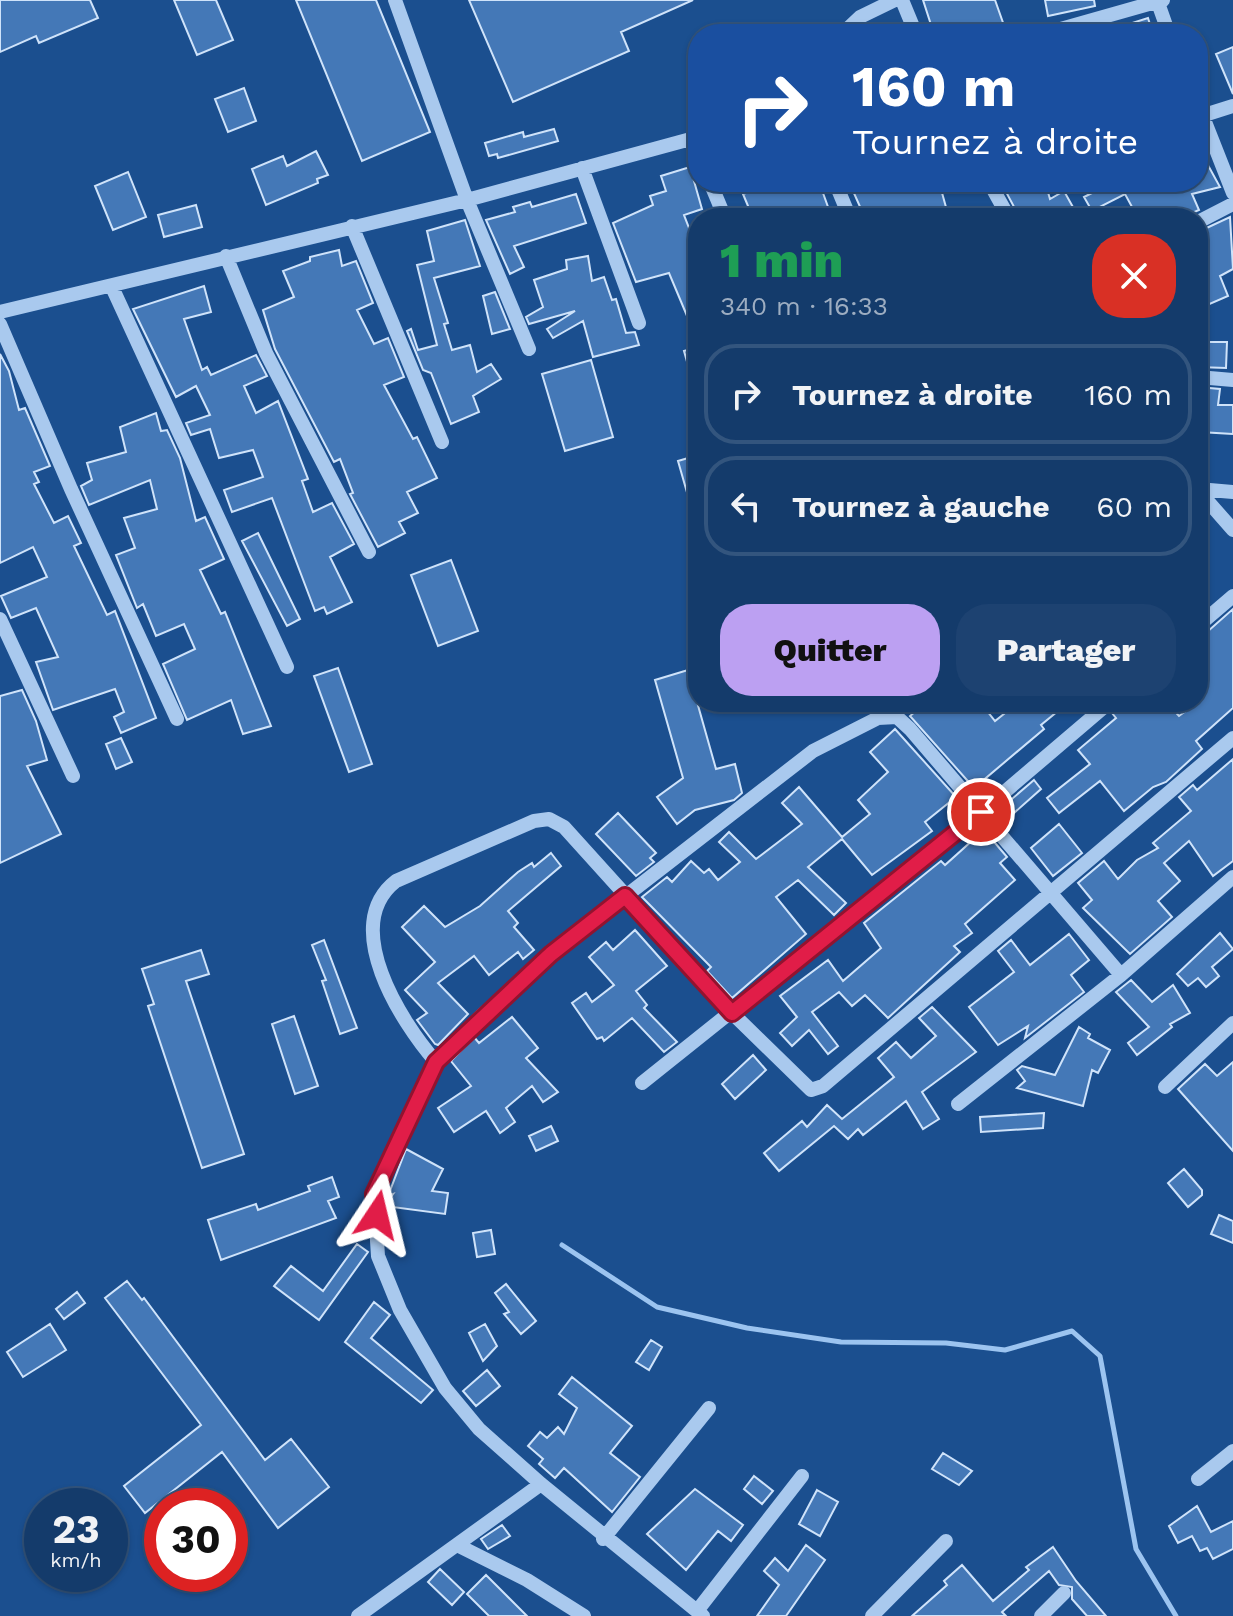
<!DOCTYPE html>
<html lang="fr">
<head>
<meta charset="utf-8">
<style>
	body { margin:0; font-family:"Work Sans",sans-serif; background:#1d4271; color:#f1f3f6; height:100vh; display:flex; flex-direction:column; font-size:30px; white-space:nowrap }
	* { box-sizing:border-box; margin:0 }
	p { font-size:26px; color:#9dadc1 }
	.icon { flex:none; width:44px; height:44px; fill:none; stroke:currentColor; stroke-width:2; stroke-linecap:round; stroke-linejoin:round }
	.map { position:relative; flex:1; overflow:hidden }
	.side { position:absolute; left:688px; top:208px; width:520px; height:504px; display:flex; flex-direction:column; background:#143b6b; border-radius:32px; box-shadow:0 2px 6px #0004,0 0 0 2px #33557e }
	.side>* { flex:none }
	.guide { position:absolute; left:688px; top:24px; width:520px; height:168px; border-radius:32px; box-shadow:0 2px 6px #0004,0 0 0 2px #33557e; background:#1a4fa0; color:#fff; overflow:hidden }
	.speed { position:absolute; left:24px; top:1488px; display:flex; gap:16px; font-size:40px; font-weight:700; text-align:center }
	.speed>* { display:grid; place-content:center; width:104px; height:104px; border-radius:50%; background:#143b6b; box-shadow:0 2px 6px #0004,0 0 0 2px #33557e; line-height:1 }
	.speed small { font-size:20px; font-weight:400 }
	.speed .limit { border:12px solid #d22; background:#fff; color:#111 }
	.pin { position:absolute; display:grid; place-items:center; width:68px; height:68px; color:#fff; margin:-34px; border:4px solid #fff; border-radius:50%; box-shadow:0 2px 8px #0007 }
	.me { position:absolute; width:88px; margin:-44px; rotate:10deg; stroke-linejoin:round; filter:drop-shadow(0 0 6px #0008) }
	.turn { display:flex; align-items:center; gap:28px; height:168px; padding:0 32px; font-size:36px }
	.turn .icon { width:104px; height:104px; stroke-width:2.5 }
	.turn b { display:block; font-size:56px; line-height:68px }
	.round { display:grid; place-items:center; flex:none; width:84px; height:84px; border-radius:32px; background:#1d4271 }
	.summary { display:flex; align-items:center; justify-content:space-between; height:136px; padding:0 32px }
	h1 { font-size:48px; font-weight:800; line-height:60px; color:#1e9e55 }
	.button { display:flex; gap:16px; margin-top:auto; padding:16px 32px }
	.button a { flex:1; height:92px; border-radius:32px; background:#bca0f2; color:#111; font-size:32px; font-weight:800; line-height:92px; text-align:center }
	.button a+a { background:#1d4271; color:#f1f3f6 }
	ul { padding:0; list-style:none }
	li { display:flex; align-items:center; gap:24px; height:100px; margin:0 16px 12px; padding:0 16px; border:4px solid #33557e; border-radius:32px }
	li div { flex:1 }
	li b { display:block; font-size:30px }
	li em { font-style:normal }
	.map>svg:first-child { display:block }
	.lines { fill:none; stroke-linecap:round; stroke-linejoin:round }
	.stream { stroke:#9cc4f0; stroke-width:5 }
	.building { fill:#4478b7; stroke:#cfe3fa; stroke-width:2 }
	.minor { stroke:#a9c9ee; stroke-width:14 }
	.route-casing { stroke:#92132f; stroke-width:20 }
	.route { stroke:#e11d48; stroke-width:14 }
</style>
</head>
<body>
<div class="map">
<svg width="1233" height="1616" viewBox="0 0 1233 1616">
	<rect width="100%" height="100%" fill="#1b4f8f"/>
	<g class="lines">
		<path class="stream" d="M562 1245 657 1307 747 1328 841 1342 946 1343 1005 1350 1072 1331 1100 1356 1136 1549 1176 1616"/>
	</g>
	<path class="building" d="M0 0H90L98 18 39 43 36 36 0 52Z
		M174 0H216L233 40 197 55Z
		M296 0H376L430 132 362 161Z
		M469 0H693L621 32 629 51 513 102Z
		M923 0H995L1007 34H934Z
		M1045 0H1094L1095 6 1048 16Z
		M1148 18 1153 34H1107V31Z
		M1233 47V94L1216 54Z
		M244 88 256 121 228 132 215 99Z
		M554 129 558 141 498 158 497 154 489 156 485 143 523 132 524 137Z
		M1198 147 1220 187 1192 194 1199 210 1183 217 1180 211 1168 218H1138L1125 194 1092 211 1084 197 1102 188 1099 182H1198Z
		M316 151 328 175 317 179 318 183 266 205 252 169 283 156 287 166Z
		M690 167 702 209 684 215 698 251V342L669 273 636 282 613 223 653 205 650 196 666 191 661 176Z
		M128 172 146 217 113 230 95 186Z
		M780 182H819L832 218H787L785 212 771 218H753L743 194Z
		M849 182H939L949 218H865Z
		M1019 182H1045L1050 199 1064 191 1074 209 1059 218H1020L1005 190Z
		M576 194 586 223 514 246 524 267 510 274 486 220 515 212 513 207 530 202 532 207Z
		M196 205 202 227 164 237 158 215Z
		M1230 217 1233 269 1220 276 1228 296 1198 309V232Z
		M465 220 480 266 434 278 448 323 444 324 452 350 470 345 477 372 491 364 501 379 473 396 479 412 451 424 431 373 423 370 407 331 411 329 418 350 437 345 417 265 434 261 427 231Z
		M339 250 342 266 356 261 373 303 357 310 374 344 388 338 404 377 384 385 413 439 417 437 437 478 407 492 418 513 399 522 405 533 378 547 350 494 353 493 340 459 334 462 275 349 263 310 294 297 283 271 310 261V257Z
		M588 256 592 281 604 277 612 300 616 299 626 333 635 332 639 345 593 357 583 321 553 338 547 329 575 311 529 324 526 317 543 307 534 280 567 269 566 260Z
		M204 286 211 312 184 319 202 370 207 367 211 375 256 355 267 376 244 386 256 413 278 401 308 479 302 481 313 512 332 503 354 544 330 557 352 602 327 614 324 607 315 611 272 498 232 512 224 490 263 477 253 450 219 458 210 429 191 435 186 423 210 415 196 386 176 397 133 309Z
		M495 292 510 329 492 334 483 296Z
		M1198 342H1227L1226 368 1198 367Z
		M698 347V387H694L684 351Z
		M0 354 9 371 19 410 25 408 50 466 34 472 39 482 34 484 54 523 68 516 81 543 74 546 107 615 115 611 156 718 121 733 114 717 124 712 115 689 53 710 36 662 58 657 36 608 11 618 1 596 47 577 33 547 0 563Z
		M591 360 613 437 565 451 542 374Z
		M1198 387 1220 389 1218 405H1233V434L1200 432Z
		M156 413 161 431 167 430 180 458 196 521 205 517 224 559 200 570 221 614 225 612 271 726 243 734 231 700 187 720 163 664 195 649 184 624 156 636 143 604 137 608 116 555 135 548 124 518 157 509 150 480 89 505 81 486 92 480 87 463 126 452 120 427Z
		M698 455V516L694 517 678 461Z
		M258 533 300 619 287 626 242 541Z
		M451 560 478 631 438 646 411 575Z
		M1233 609V708L1196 741 1202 749 1166 782 1153 787 1124 811 1100 781 1059 813 1047 798 1090 764 1078 750 1116 718 1112 713 1120 702H1166L1179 716 1198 702V640Z
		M338 668 372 764 349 772 314 676Z
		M688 670 716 769 735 764 742 793 734 800 695 810 677 824 657 797 683 778 655 680Z
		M22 690 36 721 47 760 27 766 61 834 0 863V696Z
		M927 702H980L995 721 1019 702H1069L1041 725 1044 729 974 788 910 716Z
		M895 729 956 797 925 822 932 831 872 875 842 839 808 867 846 903 834 915 798 880 776 897 806 934 732 998 707 971 711 967 642 897 667 877 672 882 691 861 704 873 709 869 718 880 740 862 719 842 729 832 756 859 802 824 782 803 799 787 842 837 870 814 858 800 888 772 870 752Z
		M121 738 132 762 116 769 106 744Z
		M1233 759V861L1213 876 1189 841 1164 863 1180 881 1158 901 1172 917 1130 954 1083 908 1092 900 1078 883 1104 861 1118 879 1137 860 1158 848 1153 843 1191 811 1179 797 1193 785 1197 790Z
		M1034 780 1041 789 1014 813 1006 804Z
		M618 813 656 853 650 858 654 862 636 876 596 834Z
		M1059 824 1082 853 1053 876 1031 848Z
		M984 830 1007 857 1000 863 1015 880 965 924 972 933 954 946 960 952 888 1018 865 995 852 1006 839 992 812 1012 838 1046 828 1054 809 1030 792 1046 780 1033 797 1017 780 996 828 960 843 981 881 948 864 923 941 861 945 865Z
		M551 853 561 866 508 911 518 923 514 927 534 950 523 959 518 952 489 975 474 956 438 983 468 1014 438 1045 435 1044 417 1020 427 1013 405 990 435 962 402 927 424 906 445 927 480 906 518 872 532 863 534 867Z
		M635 930 667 966 636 991 647 1005 644 1008 677 1042 664 1052 632 1018 604 1041 602 1037 597 1039 572 1003 586 993 592 1002 614 985 589 957 606 942 613 950Z
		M1220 933 1233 949 1212 967 1219 976 1206 987 1198 978 1188 986 1177 974Z
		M1069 934 1089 960 1071 975 1084 992 1025 1038 1028 1026 998 1045 969 1007 1014 972 998 951 1011 940 1030 965Z
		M324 940 357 1028 340 1034 322 981 326 980 312 945Z
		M201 950 209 974 186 981 244 1154 202 1168 148 1006 154 1004 142 969Z
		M1131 980 1152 1002 1173 985 1190 1013 1170 1024 1172 1027 1137 1055 1128 1043 1149 1027 1116 992Z
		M932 1007 976 1052 922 1092 939 1119 923 1129 906 1101 863 1135 858 1129 848 1139 834 1126 779 1171 764 1153 802 1121 807 1127 827 1105 842 1119 894 1077 878 1058 896 1042 911 1058 936 1036 919 1018Z
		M294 1016 318 1086 295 1094 272 1024Z
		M512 1017 538 1048 526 1058 558 1092 543 1102 532 1086 506 1108 515 1122 500 1133 486 1111 454 1132 438 1108 471 1086 451 1061 474 1037 479 1043Z
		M1079 1027 1090 1034 1088 1038 1110 1050 1098 1073 1092 1070 1083 1106 1017 1088 1025 1081 1017 1070 1022 1066 1055 1075Z
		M753 1055 766 1070 735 1099 722 1084Z
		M1233 1062V1151L1178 1089 1205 1064 1217 1076Z
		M1044 1113 1043 1128 981 1132 980 1117Z
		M551 1126 558 1141 536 1151 529 1136Z
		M406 1149 443 1169 432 1191 448 1193 445 1214 385 1206 393 1194 388 1196Z
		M1184 1169 1202 1190V1195L1188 1207 1168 1183Z
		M332 1177 339 1197 328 1201 336 1218 221 1260 208 1220 256 1204 258 1210 310 1191 308 1186Z
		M1219 1215 1233 1221V1243L1211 1234Z
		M491 1230 495 1254 477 1257 473 1233Z
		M357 1244 368 1252 319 1320 274 1286 291 1266 323 1291Z
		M127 1281 142 1300 144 1298 265 1460 291 1439 329 1487 278 1528 222 1452 145 1513 124 1486 201 1425 105 1298Z
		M506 1284 536 1321 521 1334 504 1314 509 1312 495 1293Z
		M77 1292 85 1303 64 1319 56 1309Z
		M374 1302 390 1315 371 1338 433 1390 421 1403 345 1342Z
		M50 1324 66 1350 23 1377 7 1352Z
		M485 1324 497 1346 483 1361 469 1333Z
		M651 1340 662 1347 649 1370 636 1362Z
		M487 1370 500 1386 476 1406 463 1391Z
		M572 1377 632 1426 610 1453 640 1477 612 1512 564 1468 555 1478 539 1464 543 1459 528 1446 540 1432 547 1438 558 1427 564 1434 577 1408 559 1394Z
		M943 1453 972 1471 959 1485 932 1469Z
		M754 1476 773 1491 762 1504 744 1489Z
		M695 1489 743 1525 731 1541 718 1531 686 1570 647 1534Z
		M817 1490 838 1502 820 1536 799 1524Z
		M1197 1506 1211 1532 1233 1521V1549L1213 1559 1207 1548 1200 1551 1192 1536 1178 1543 1169 1526Z
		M502 1525 510 1536 488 1549 481 1539Z
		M806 1545 825 1560 786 1616H757L779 1585 764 1571 775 1558 788 1571Z
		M1053 1547 1076 1581 1106 1616H1087L1072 1599V1587L1059 1585 1049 1571 1002 1612 1006 1616H912L947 1585 944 1581 962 1565 993 1601 1029 1570 1026 1567Z
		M440 1569 464 1592 452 1605 428 1582Z
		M486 1575 527 1616H489L467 1594Z"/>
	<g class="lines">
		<path class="minor" d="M395 0 467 200 529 349
			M902 0 916 34
			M1157 0 1169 34
			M842 34 860 17 895 0
			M1043 34 1163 0
			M1198 104 1233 193
			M1198 117 1233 106
			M692 139 698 154
			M582 168 639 323
			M710 182 725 218
			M835 182 850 218
			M989 182 1009 218
			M1198 222 1233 204
			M352 226 442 442
			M226 256 266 353 369 552
			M112 287 287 667
			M0 312 467 200 698 137
			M0 324 71 489 177 719
			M1198 377 1233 380
			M1198 489 1233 492
			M1198 490 1233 530
			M0 619 73 776
			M1198 626 1233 596
			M436 1062C401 1022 339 925 396 881L534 821 549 819 564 827 732 1013 811 1090 823 1086 1233 738
			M642 1083 981 812 1110 702
			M1165 1087 1233 1023
			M958 1104 1121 975 1233 877
			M1198 1479 1233 1451
			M603 1539 709 1408
			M457 1545 527 1580 584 1616
			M697 1611 802 1476
			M358 1616 541 1484
			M703 1616 541 1484 479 1429 445 1388 400 1310 378 1256 374 1194 436 1062 482 1015 551 954 813 751 878 718 897 717 910 729 1121 975
			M872 1616 946 1541
			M1041 1616 1064 1593"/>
	</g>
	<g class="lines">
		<defs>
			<path id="route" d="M377 1215 374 1194 436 1062 551 954 625 896 732 1013 981 812"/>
		</defs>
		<use href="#route" class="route-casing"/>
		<use href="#route" class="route"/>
	</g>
</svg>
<div class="speed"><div>23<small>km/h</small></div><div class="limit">30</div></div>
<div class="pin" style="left:981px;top:812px;background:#d93025"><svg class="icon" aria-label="arrive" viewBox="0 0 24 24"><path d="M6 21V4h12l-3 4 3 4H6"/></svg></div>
<svg class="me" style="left:377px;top:1215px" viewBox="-20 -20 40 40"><path d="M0-17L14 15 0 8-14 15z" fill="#e11d48" stroke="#fff" stroke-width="4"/></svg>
<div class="guide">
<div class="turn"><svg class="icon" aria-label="right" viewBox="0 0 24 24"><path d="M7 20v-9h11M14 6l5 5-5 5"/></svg><div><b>160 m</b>Tournez à droite</div></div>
</div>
<section class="side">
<div class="summary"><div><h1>1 min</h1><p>340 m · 16:33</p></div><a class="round" style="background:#d93025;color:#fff"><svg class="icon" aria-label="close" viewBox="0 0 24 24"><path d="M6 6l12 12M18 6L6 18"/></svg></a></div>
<ul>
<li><svg class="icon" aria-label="right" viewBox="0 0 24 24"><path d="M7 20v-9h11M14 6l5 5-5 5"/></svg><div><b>Tournez à droite</b></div><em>160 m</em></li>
<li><svg class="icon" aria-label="left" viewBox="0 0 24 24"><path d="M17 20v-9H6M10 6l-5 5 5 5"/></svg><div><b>Tournez à gauche</b></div><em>60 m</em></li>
</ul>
<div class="button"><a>Quitter</a><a>Partager</a></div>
</section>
</div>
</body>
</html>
